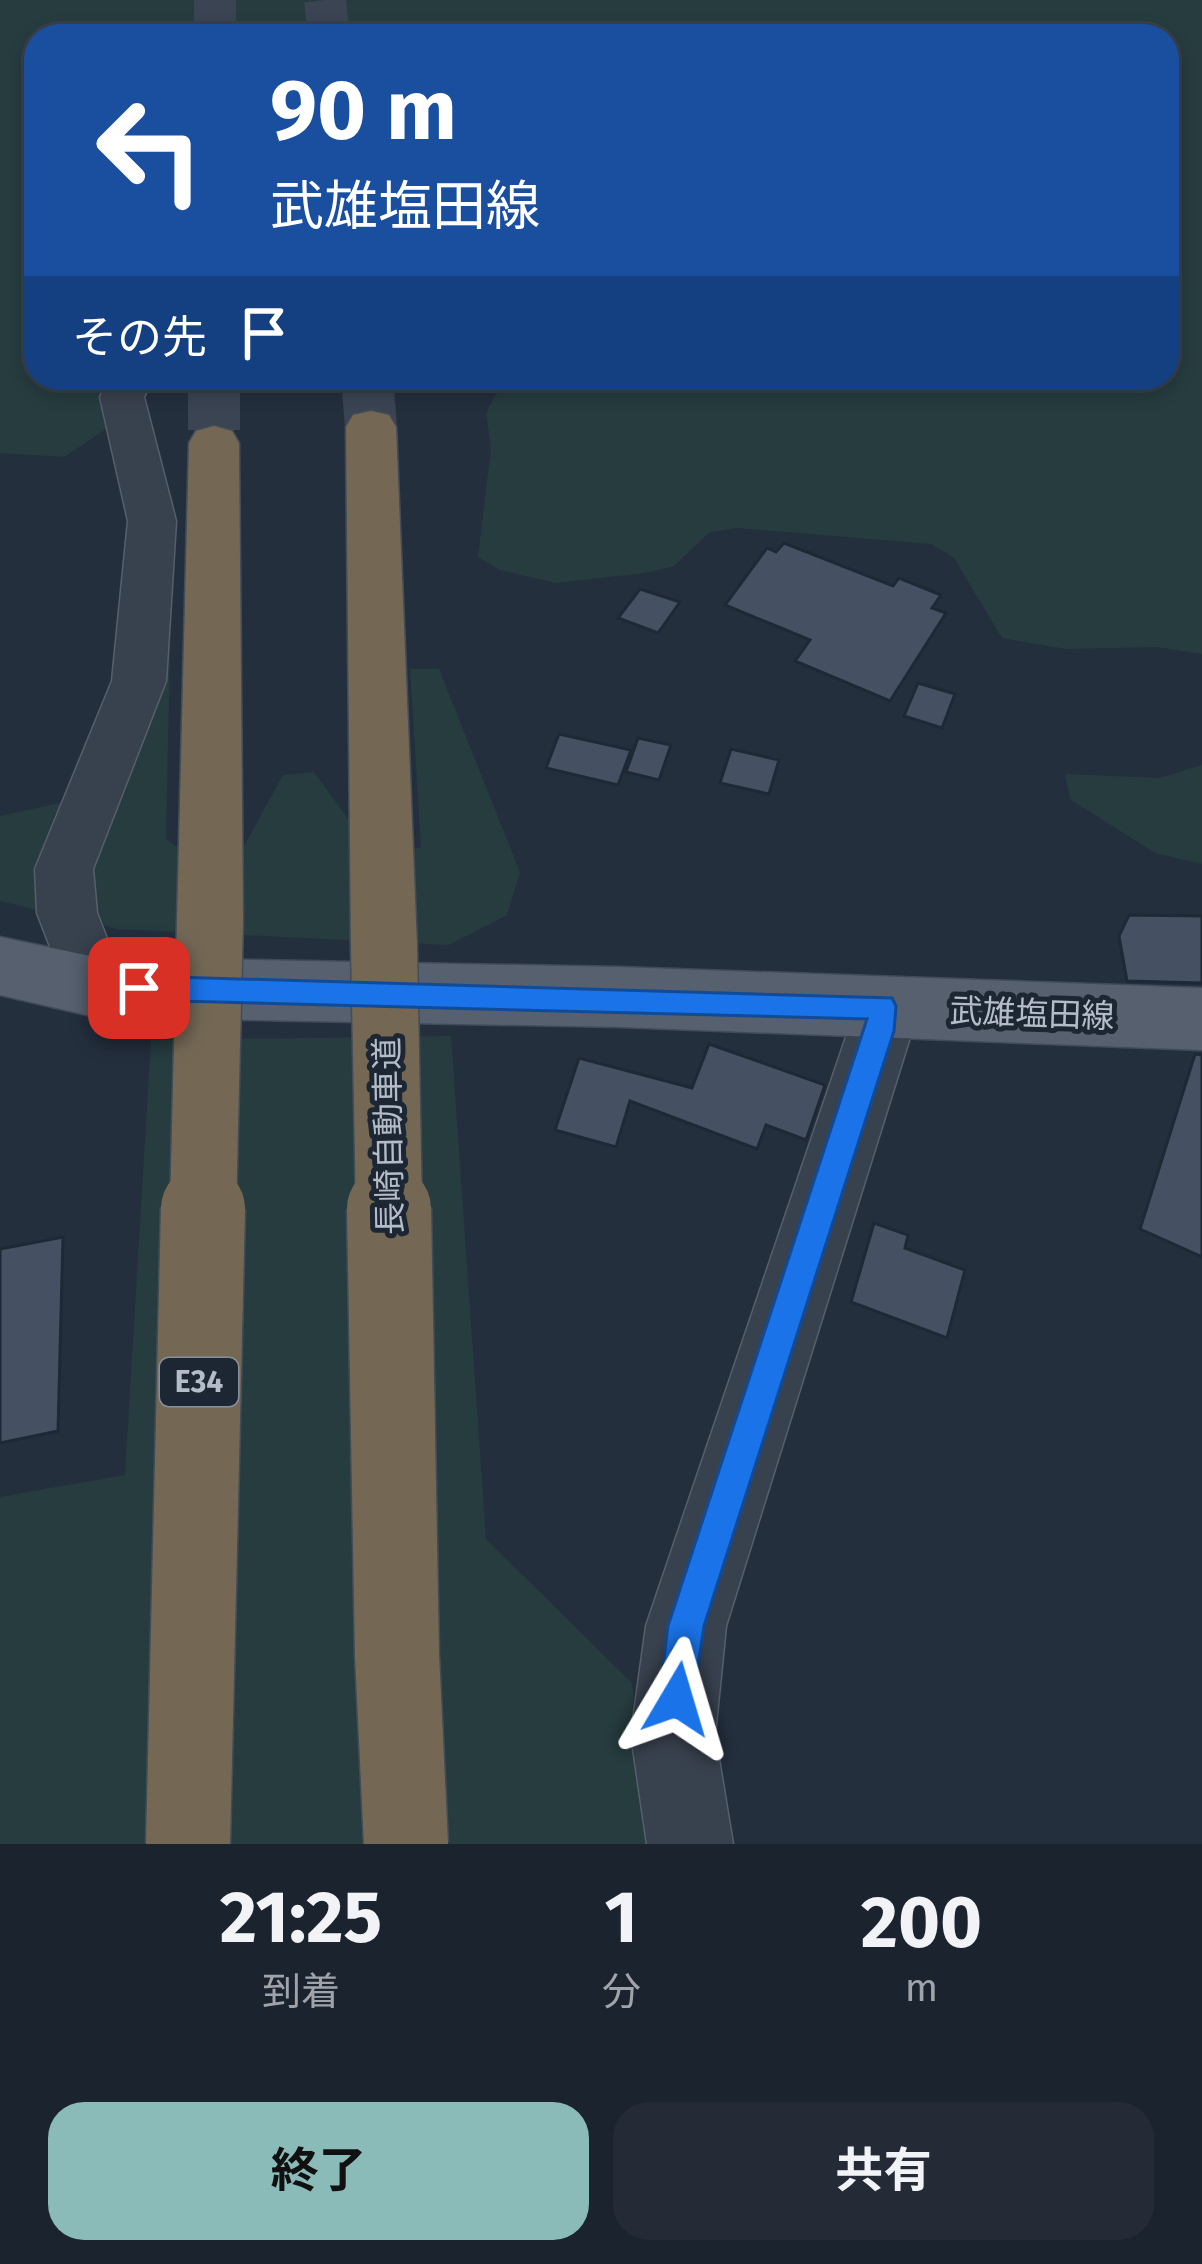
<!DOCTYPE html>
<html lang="ja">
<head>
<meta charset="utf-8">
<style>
	body { margin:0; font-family:"Fira Sans","Noto Sans JP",sans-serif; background:#242b36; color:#f1f3f6; height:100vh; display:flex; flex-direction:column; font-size:45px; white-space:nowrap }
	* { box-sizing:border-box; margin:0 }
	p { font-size:39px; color:#a0a4aa }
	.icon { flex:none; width:66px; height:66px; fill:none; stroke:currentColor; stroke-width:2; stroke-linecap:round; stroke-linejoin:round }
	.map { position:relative; height:1844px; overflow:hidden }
	.drawer { display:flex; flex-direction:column; background:#1b232e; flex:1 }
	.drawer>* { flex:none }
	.banner { position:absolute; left:24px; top:24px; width:1155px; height:366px; border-radius:36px; box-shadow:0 6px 18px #0003,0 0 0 3px #39404a; background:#1a4fa0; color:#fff; overflow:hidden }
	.pin { position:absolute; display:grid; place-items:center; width:102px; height:102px; color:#fff; margin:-51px; border-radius:24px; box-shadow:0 6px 18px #0006 }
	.me { position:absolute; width:132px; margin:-66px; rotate:7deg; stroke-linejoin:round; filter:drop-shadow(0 0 9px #0008) }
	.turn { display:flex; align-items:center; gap:42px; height:252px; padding:0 48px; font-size:54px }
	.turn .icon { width:156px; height:156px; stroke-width:2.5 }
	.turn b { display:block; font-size:84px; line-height:102px }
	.then { display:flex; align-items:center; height:114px; padding:0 48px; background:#0003; gap:24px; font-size:45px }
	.eta { display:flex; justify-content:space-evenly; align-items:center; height:204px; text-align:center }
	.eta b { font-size:72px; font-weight:700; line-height:84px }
	.action { display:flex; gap:24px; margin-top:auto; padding:24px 48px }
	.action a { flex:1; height:138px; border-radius:36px; background:#8bbbb9; color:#111; font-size:48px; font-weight:700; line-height:138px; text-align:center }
	.action a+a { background:#242b36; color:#f1f3f6 }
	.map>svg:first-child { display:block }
	.green { fill:#263c3f }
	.building { fill:#455162; stroke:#1f2835; stroke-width:3 }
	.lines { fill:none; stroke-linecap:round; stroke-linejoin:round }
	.highway-tunnel-far1 { stroke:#3a4453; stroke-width:42; stroke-dasharray:42 21; stroke-linecap:butt }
	.highway-tunnel { stroke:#3a4453; stroke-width:52; stroke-dasharray:52 27; stroke-linecap:butt }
	.minor-casing { stroke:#565f6c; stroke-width:3 }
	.major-casing { stroke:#414a57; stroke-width:3 }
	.highway-casing { stroke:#434c59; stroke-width:3 }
	.minor { fill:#38414e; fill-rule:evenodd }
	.major { fill:#56606e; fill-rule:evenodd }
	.highway { fill:#746855; fill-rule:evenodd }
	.highway-bridge-far1-casing { stroke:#434c59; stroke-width:69; stroke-linecap:butt }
	.highway-bridge-casing { stroke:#434c59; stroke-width:87; stroke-linecap:butt }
	.highway-bridge-far1 { stroke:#746855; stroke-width:66 }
	.highway-bridge { stroke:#746855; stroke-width:84 }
	.route { fill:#1a73e8; stroke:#114b97; stroke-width:3 }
	.labels { text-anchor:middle; stroke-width:10; stroke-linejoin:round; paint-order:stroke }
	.shield { fill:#1d2633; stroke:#878f9c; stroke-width:3 }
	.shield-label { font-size:30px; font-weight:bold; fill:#b4bcc9 }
	.street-label { font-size:33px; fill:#b4bcc9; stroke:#1d2633 }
</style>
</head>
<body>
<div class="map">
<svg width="1202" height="1844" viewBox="0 0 1202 1844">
	<rect width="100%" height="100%" fill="#242f3e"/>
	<path class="green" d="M0 0H1202V654L1157 647 1066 649 1002 638 954 558 931 544 738 528 710 532 674 566 645 573 556 583 500 570 478 557 491 448 486 413 505 378H1167V36H36V378H110L115 423 64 457 0 453Z
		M172 552 166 839 197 861 243 848 283 775 314 772 377 859 421 847 410 669H439L520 872 507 915 449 945 117 929 0 901V816L64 802Z
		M1202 765V864L1155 853 1070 799 1065 774 1159 778Z
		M451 1036 486 1539 632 1683 651 1844H0V1497L125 1475 151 1040Z"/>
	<path class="building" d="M784 543 893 586 899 578 941 595 932 608 946 613 890 701 795 661 810 640 725 605 767 548 776 552Z
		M640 589 680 602 658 633 618 618Z
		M918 683 955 694 942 728 904 716Z
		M559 734 631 750 618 785 546 768Z
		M638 738 671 745 659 780 626 772Z
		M731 749 779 760 769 794 720 783Z
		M1129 915 1202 916V983L1127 981 1119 936Z
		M709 1044 825 1085 806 1140 766 1125 757 1149 630 1101 616 1147 555 1130 579 1058 692 1088Z
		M1195 1054 1202 1055V1257L1140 1229Z
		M874 1223 908 1235 905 1248 965 1270 947 1338 851 1302Z
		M63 1237 58 1431 0 1443V1249Z"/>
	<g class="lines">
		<path class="highway-tunnel-far1" d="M215 0V36
			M325 0 329 36"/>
		<path class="highway-tunnel" d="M214 378V443
			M367 378 371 427"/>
		<defs>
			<path id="minor" d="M109 378H153L144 397 176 521 166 681 93 869 97 913 126 987 117 1006 95 1014 73 1006 37 913 35 869 112 681 128 521 100 397Z
				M882 979 904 988 913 1007 912 1031 726 1626 715 1735 733 1844H647L631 1735 646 1626 848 1031 851 1007 860 988Z"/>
			<path id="major" d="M0 937 95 957 620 967 1202 988V1050L620 1027 95 1017 0 995Z"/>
			<path id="highway" d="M371 411 389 415 396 427 417 946 408 966 384 975 360 966 351 946 346 427 353 415Z
				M214 426 232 431 239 443 243 920 233 940 210 948 187 940 177 920 189 443 196 431Z"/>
		</defs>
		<use href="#minor" class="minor-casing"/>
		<use href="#major" class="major-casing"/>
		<use href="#highway" class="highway-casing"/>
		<use href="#minor" class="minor"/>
		<use href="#major" class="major"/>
		<use href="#highway" class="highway"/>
		<defs>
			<path id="highway-bridge-far1" d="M384 946 389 1211
				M203 1211 210 920"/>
			<path id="highway-bridge" d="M389 1208 397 1655 406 1844
				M188 1844 203 1208"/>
		</defs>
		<use href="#highway-bridge-far1" class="highway-bridge-far1-casing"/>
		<use href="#highway-bridge" class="highway-bridge-casing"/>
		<use href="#highway-bridge-far1" class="highway-bridge-far1"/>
		<use href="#highway-bridge" class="highway-bridge"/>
	</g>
	<path class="route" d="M139 976 892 998 896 1006 894 1031 704 1626 691 1712 677 1717 664 1712 659 1699 668 1626 867 1019 139 1000 129 997 125 988 129 979Z"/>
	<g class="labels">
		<rect class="shield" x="160" y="1358" width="78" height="48" rx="9"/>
		<g class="shield-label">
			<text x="199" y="1392">E34</text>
		</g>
		<g class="street-label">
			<text transform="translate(1032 1013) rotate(2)" y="12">武雄塩田線</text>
			<text transform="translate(388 1136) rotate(-91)" y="12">長崎自動車道</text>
		</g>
	</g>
</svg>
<div class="pin" style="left:139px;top:988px;background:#d93025"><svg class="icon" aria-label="arrive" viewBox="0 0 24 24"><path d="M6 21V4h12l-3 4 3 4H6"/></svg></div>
<svg class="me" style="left:677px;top:1699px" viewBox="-20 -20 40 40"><path d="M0-17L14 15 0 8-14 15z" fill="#1a73e8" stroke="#fff" stroke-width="4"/></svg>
<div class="banner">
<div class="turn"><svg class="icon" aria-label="left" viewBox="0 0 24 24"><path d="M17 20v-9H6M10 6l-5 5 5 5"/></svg><div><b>90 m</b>武雄塩田線</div></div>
<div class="then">その先<svg class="icon" aria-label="arrive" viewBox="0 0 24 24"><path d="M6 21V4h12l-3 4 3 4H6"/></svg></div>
</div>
</div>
<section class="drawer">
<div class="eta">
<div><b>21:25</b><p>到着</p></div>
<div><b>1</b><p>分</p></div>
<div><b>200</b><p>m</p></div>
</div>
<div class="action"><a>終了</a><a>共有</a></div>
</section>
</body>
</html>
